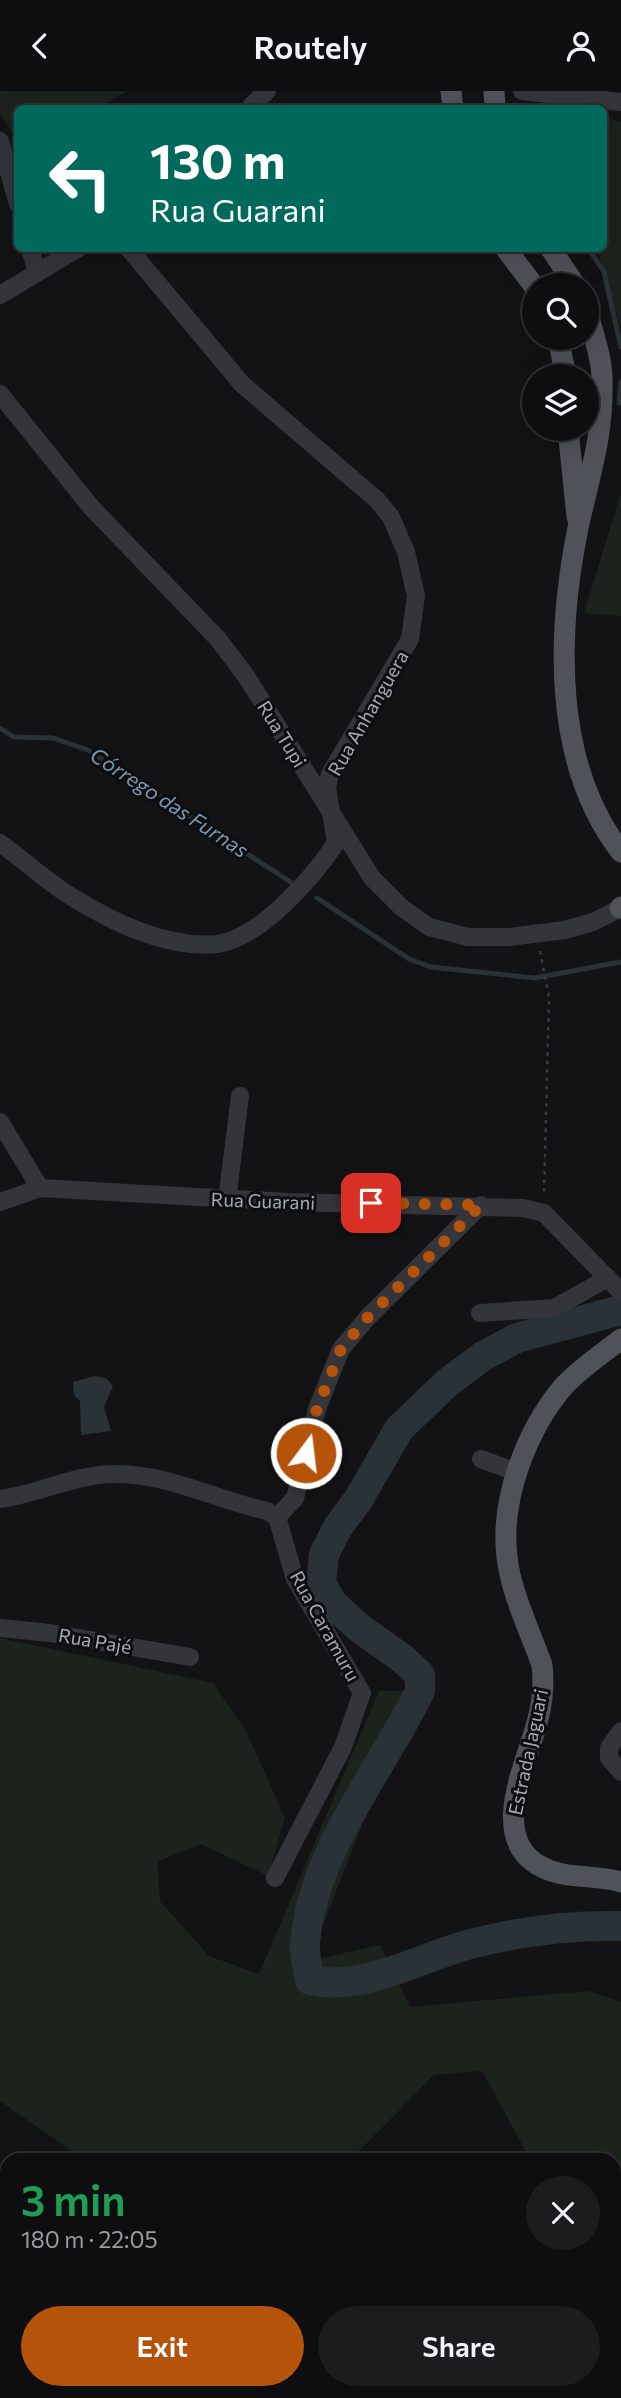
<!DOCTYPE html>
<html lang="en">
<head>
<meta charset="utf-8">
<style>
	body { margin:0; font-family:Commissioner,sans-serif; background:#1c1c1e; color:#f1f3f6; height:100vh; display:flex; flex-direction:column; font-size:26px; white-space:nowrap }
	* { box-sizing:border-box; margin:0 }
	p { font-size:23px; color:#9b9c9f }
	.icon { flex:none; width:38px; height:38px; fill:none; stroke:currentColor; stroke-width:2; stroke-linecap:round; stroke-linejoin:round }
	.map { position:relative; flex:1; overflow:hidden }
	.details { position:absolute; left:0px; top:2062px; width:621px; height:247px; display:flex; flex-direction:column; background:#0e0e10; border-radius:21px 21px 0 0; box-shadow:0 7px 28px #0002,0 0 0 2px #2e2e30 }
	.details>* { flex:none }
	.hud { position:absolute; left:14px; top:14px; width:593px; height:147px; border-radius:10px; box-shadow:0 7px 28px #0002,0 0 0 2px #2e2e30; background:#00695c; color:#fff; overflow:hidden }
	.buttons { position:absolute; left:522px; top:182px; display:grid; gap:14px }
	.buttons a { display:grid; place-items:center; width:77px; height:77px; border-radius:50%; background:#0e0e10; box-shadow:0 7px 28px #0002,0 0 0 2px #2e2e30; font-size:35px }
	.pin { position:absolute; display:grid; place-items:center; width:60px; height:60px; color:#fff; margin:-30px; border-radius:14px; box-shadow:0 4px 10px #0006 }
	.me { position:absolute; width:77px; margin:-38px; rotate:15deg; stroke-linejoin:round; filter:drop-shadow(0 0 5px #0008) }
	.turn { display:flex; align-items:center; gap:24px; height:147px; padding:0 21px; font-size:32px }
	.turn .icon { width:91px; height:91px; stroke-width:2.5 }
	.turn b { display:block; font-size:49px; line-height:60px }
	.round { display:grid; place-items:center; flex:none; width:74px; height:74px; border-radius:37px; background:#1c1c1e }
	.headline { display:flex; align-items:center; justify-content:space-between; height:119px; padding:0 21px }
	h1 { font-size:42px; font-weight:600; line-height:52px; color:#1e9e55 }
	.action { display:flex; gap:14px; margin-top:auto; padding:14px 21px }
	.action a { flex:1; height:80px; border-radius:42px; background:#b45309; color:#fff; font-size:28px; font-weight:600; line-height:80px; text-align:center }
	.action a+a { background:#1c1c1e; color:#f1f3f6 }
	header { display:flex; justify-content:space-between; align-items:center; height:91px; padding:0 21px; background:#0e0e10; font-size:32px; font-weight:600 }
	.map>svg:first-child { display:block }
	.green { fill:#1b231c }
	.water { fill:#2a3238 }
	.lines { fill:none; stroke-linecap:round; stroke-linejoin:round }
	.stream { stroke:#2a3238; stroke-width:5 }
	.river { stroke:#2a3238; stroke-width:30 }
	.path { stroke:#3a3c41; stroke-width:2.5; stroke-dasharray:3.5 5; stroke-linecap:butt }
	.minor { stroke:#34353a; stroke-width:18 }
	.major { stroke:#505259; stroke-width:21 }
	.route { stroke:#b45309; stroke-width:12; stroke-dasharray:0 21.6 }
	.labels { text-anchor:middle; stroke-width:6; stroke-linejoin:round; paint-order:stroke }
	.street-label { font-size:19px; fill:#a5aab5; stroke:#0e0e10 }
	.water-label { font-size:21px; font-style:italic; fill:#7c98b0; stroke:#0e0e10 }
</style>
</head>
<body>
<header><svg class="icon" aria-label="back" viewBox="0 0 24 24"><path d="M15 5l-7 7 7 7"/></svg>Routely<svg class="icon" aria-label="person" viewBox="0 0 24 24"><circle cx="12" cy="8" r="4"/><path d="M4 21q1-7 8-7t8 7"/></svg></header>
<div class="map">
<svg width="621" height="2307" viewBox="0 0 621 2307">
	<rect width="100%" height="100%" fill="#131315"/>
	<path class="green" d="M0 0H128L99 17 18 18 17 50 0 22Z
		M608 27 621 31V238L597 158H604V33Z
		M621 402V525L584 522Z
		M0 1547 213 1592 246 1640 285 1727 268 1785 201 1753 157 1771 160 1810 209 1865 259 1883 379 1600H407L406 1621 309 1870 380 1854 410 1916 588 1900 621 1911V2179L614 2190V2068H530L482 1980 434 1984 351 2068H83L0 2010Z"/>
	<path class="water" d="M95 1285 106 1287 113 1295 104 1316 111 1340 81 1344 80 1310 74 1304 73 1291Z"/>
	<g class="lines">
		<path class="stream" d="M589 158 604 181 621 256
			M619 312 621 291
			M0 637 14 646 53 647 88 659 292 792
			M317 807 409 868 431 876 535 887 621 871"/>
		<path class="river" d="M621 1219 517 1247 483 1265 447 1292 399 1338 358 1409 338 1436 324 1463 321 1492 332 1512 358 1536 403 1568 420 1584V1600C380 1681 313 1760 305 1852 304 1864 308 1878 310 1889 364 1901 420 1866 471 1853 520 1840 570 1834 621 1835"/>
		<path class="path" d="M540 860 549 906 544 1105"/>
		<path class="minor" d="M522 0 621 11
			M251 15 267 0
			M0 50 18 113
			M30 158 37 181
			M0 204 77 158
			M0 303 91 416 218 548 246 585 372 787 401 816 429 836 468 846H509L565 839 593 831 621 817
			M0 752C24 769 47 791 72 806 112 831 168 858 217 853 261 847 313 786 336 752L327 696 330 683 410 548 416 505 406 461 391 426 377 409 242 293 129 158
			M0 1031 40 1097
			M227 1109 240 1005
			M0 1111 40 1097 288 1111 523 1117 544 1122 621 1201
			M480 1222 554 1217 608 1187
			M481 1368 518 1382
			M0 1408C39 1403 75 1383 116 1383 169 1383 216 1409 267 1420L277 1426 295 1488 362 1602 343 1656 275 1787
			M277 1426 295 1407 317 1318 341 1258 368 1226 481 1114
			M0 1537 50 1542 190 1566
			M621 1640 609 1657V1667L621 1681
			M0 2109 7 2111
			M0 2241 7 2239"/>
		<path class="major" d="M451 0 453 18
			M494 0 495 18
			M506 158 534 195
			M551 158 575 194
			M586 217C592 239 601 263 602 285 604 344 590 382 578 437 557 541 552 672 621 761
			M558 247 566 285
			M568 338 577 426
			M620 817 621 816
			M621 1248C602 1263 579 1278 563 1296 526 1340 500 1409 507 1466 511 1502 530 1540 542 1574 544 1592 543 1609 538 1628 528 1670 486 1748 542 1776 567 1789 595 1783 621 1791"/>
	</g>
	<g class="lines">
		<path class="route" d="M306 1362 317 1318 341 1258 368 1226 481 1114 371 1112"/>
	</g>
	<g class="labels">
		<g class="street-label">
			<text transform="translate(368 622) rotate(-60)" y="7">Rua Anhanguera</text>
			<text transform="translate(282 643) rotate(58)" y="7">Rua Tupi</text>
			<text transform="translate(263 1110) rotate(2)" y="7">Rua Guarani</text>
			<text transform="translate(325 1535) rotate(61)" y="7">Rua Caramuru</text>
			<text transform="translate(95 1550) rotate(10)" y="7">Rua Pajé</text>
			<text transform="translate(528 1661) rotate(-78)" y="7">Estrada Jaguari</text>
		</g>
		<g class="water-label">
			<text transform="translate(169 712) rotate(33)" y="7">Córrego das Furnas</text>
		</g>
	</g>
</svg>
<div class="buttons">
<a><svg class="icon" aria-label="search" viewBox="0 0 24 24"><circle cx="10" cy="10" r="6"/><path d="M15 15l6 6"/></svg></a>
<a><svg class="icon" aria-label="layers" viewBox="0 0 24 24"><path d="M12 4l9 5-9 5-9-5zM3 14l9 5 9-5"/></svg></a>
</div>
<div class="pin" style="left:371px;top:1112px;background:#d93025"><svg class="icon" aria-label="arrive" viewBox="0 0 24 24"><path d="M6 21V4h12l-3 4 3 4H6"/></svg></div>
<svg class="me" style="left:306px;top:1362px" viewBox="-20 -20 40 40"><circle r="17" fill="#b45309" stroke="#fff" stroke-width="3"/><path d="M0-11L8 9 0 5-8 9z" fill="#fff"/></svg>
<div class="hud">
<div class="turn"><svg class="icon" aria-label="left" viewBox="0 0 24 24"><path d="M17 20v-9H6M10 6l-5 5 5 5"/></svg><div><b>130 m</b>Rua Guarani</div></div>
</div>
<section class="details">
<div class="headline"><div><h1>3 min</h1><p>180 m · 22:05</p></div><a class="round"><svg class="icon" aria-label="close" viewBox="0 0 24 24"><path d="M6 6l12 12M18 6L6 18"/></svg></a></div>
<div class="action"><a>Exit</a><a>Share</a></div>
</section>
</div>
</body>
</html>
